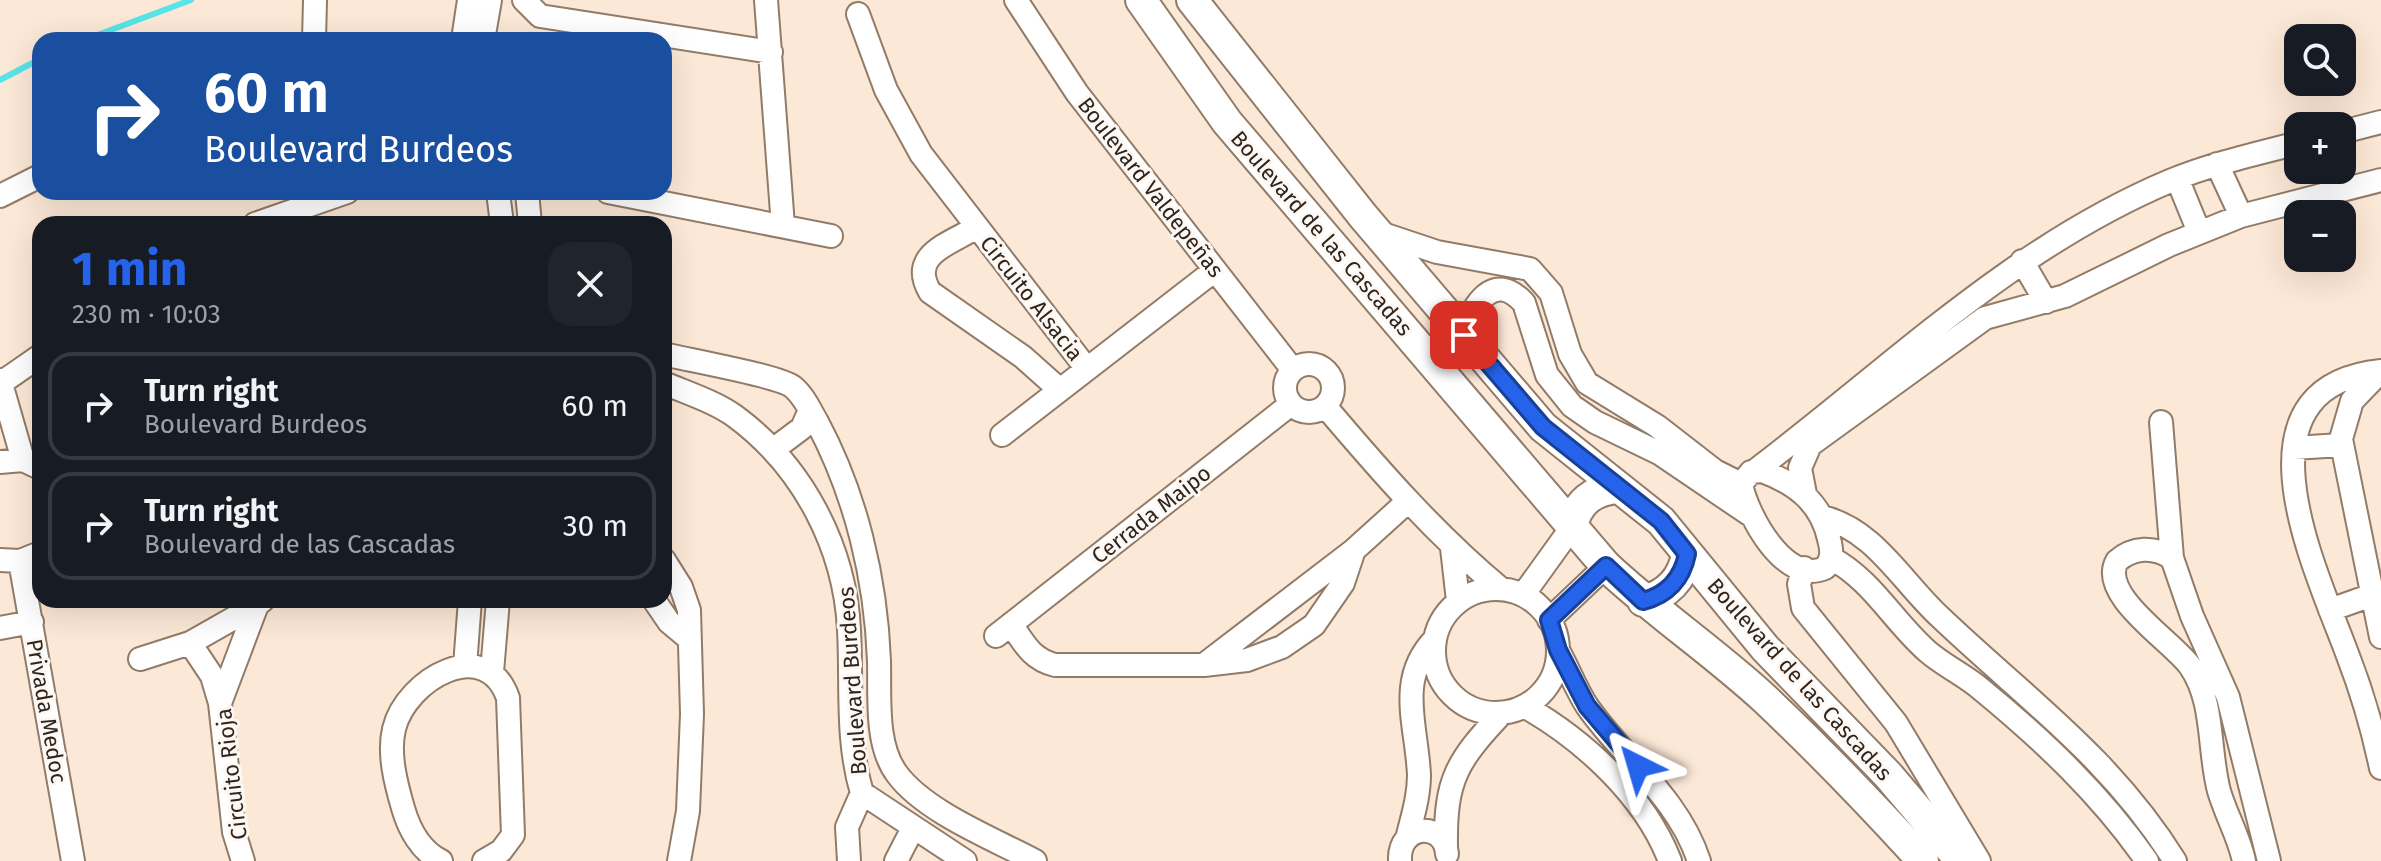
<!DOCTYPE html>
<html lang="en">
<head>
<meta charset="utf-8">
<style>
	body { margin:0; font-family:"Fira Sans",sans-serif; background:#20242c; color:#f1f3f6; height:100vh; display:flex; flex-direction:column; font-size:30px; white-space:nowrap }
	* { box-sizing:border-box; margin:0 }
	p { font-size:26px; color:#9ea1a6 }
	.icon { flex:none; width:44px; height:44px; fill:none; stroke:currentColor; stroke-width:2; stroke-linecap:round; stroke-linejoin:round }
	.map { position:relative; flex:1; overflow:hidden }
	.panel { position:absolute; left:32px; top:216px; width:640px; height:392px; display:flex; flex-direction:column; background:#171b24; border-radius:24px; box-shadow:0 8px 32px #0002 }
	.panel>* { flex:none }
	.hud { position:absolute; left:32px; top:32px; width:640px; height:168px; border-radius:24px; box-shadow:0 8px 32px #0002; background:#1a4fa0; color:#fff; overflow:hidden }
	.controls { position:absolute; left:2284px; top:24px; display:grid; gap:16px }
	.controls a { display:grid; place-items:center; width:72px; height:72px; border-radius:16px; background:#171b24; box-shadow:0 8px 32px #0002; font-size:40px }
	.pin { position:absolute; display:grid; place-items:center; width:68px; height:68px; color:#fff; margin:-34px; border-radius:16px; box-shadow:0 4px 12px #0006 }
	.me { position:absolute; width:88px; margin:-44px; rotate:320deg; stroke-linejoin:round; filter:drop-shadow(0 0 6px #0008) }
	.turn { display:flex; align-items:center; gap:28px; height:168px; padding:0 40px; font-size:36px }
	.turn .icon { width:104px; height:104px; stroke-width:2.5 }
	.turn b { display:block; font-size:56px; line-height:68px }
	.round { display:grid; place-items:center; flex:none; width:84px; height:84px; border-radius:24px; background:#20242c }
	.headline { display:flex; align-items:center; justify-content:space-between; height:136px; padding:0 40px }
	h1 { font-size:48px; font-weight:700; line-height:60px; color:#2563eb }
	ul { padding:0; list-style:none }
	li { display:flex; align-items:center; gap:24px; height:108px; margin:0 16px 12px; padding:0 24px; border:4px solid #363941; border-radius:24px }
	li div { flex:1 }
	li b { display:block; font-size:30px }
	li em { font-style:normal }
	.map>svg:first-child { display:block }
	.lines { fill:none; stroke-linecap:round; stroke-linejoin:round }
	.stream { stroke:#58e4e8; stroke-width:6 }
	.minor-casing { stroke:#927b67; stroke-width:26 }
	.secondary-casing { stroke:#927b67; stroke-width:34 }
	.minor { stroke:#fff; stroke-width:22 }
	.secondary { stroke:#fff; stroke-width:30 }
	.route-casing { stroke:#184099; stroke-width:20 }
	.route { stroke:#2563eb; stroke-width:14 }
	.labels { text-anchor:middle; stroke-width:6; stroke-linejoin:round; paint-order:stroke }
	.street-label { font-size:22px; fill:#2f251d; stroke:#fdf8f4 }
</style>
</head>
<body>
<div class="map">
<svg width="2381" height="861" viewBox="0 0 2381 861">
	<rect width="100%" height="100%" fill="#fce8d6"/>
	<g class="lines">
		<path class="stream" d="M84 40 191 0
			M0 80 40 59"/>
		<defs>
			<path id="minor" d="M524 0 540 16 771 52
				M766 0 783 226
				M1016 0 1077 93 1293 370
				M858 14 886 90 921 154 1087 369
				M314 40 315 1
				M463 40 469 0
				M483 40 490 0
				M2342 132 2381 122
				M2217 164 2241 216
				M2177 178 2199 232
				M498 192 502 224
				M527 192 530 224
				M608 192 831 236
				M0 196 40 176
				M255 224 347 192
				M977 227C950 244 908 254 930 292L1023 357 1060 390
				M1380 233 1437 252 1530 269 1551 293 1570 354 1587 383 1657 426 1715 471 1741 484
				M2022 261 2046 302
				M1464 335C1472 306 1493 269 1524 303L1547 375 1572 406 1595 422 1659 453 1749 514
				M664 354C687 360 780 376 793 387 804 396 810 410 817 422 856 495 876 579 879 661 880 696 875 745 897 774 925 812 994 839 1035 861
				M1285 388a24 24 0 1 1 48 0a24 24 0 1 1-48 0Z
				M2381 371C2225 387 2318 574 2348 656 2362 692 2373 730 2381 768
				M2380 372 2352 401 2341 439 2381 637
				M0 380 23 460
				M1 383 40 356
				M664 383C687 393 716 402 736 417 803 467 845 547 849 630 852 685 846 740 862 793L965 861
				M1325 406C1381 472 1435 534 1501 589
				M2161 422 2172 558 2192 616 2228 697 2269 861
				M1002 435 1215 270
				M2294 448 2341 445
				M774 449 802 428 810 410
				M0 462 23 460 40 468
				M1756 470C1891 368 2011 248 2170 181 2211 164 2255 154 2298 143
				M1762 471C1795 483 1821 502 1829 539 1832 550 1833 559 1825 568 1785 586 1747 515 1741 484L1751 472Z
				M1805 494 1800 468 1810 445 1985 318 2065 296 2169 245 2241 216 2381 180
				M1822 517C1874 529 1902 582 1940 617 2025 698 2111 758 2175 861
				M1452 548 1458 601
				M1831 558C1872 580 1893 621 1927 651 1944 666 1965 675 1982 690 2044 741 2101 795 2147 861
				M2172 558C2154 546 2133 547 2117 561 2098 595 2172 641 2190 666 2215 702 2208 750 2219 791 2226 815 2239 837 2244 861
				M0 560 20 561 40 553
				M664 560 681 587 689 610 692 714 688 811 679 861
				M20 561 73 861
				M1804 568 1799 584 1803 608 1896 723 1979 861
				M1434 651a62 62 0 1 1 124 0a62 62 0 1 1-124 0Z
				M1523 595 1572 527
				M654 600 669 622 687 637
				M2330 610 2372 595
				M1549 620 1606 566
				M1011 624C1024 643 1031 659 1055 665H1204L1247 660 1282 647 1314 625 1343 583 1354 550 1407 502
				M0 628 32 622
				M996 636 1291 404
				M190 643 212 676 220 703
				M1558 650C1568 668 1576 689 1587 706 1624 759 1678 797 1699 861
				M140 659 190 643 257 605
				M1205 664 1354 550
				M465 666 470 600
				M492 672 498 600
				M1524 706C1584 740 1645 796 1670 861
				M1408 835C1413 815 1419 796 1419 775 1417 726 1396 680 1434 640
				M1446 846C1445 779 1457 761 1502 713
				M243 861 234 832 220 703 257 605 263 600
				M441 861C421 851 409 829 403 808 396 784 388 754 394 729 406 679 486 634 508 698L513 835 501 851 484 861
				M849 861 847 827 862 793
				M896 861 913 828
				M1400 861C1398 823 1445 821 1447 854"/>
			<path id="secondary" d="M1141 0 1227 122 1606 566C1656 613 1714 652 1765 699 1820 751 1872 805 1923 861
				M1192 0 1363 216 1543 427 1661 521 1765 648 1888 775 1961 861
				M1572 527C1577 502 1593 490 1618 488
				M1643 601C1667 595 1683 579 1687 554"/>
		</defs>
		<use href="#minor" class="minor-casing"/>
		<use href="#secondary" class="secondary-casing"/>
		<use href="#minor" class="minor"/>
		<use href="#secondary" class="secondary"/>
	</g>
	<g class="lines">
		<defs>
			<path id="route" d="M1464 335 1543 427 1661 521 1687 554C1682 579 1667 595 1643 601L1606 566 1549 620 1558 650 1587 706 1638 766"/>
		</defs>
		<use href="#route" class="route-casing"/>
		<use href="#route" class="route"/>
	</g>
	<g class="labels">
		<g class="street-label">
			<text transform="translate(1151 187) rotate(52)" y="8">Boulevard Valdepeñas</text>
			<text transform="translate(1322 233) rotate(49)" y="8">Boulevard de las Cascadas</text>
			<text transform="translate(1032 298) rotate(52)" y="8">Circuito Alsacia</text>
			<text transform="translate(1151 514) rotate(-38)" y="8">Cerrada Maipo</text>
			<text transform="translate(1800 679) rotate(48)" y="8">Boulevard de las Cascadas</text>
			<text transform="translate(852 681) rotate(-94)" y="8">Boulevard Burdeos</text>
			<text transform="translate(47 711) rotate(80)" y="8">Privada Medoc</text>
			<text transform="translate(231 774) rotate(-97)" y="8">Circuito Rioja</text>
		</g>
	</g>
</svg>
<div class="controls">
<a><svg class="icon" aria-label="search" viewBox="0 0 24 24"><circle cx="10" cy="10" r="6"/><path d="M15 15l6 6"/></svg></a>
<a>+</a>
<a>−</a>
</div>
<div class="pin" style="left:1464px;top:335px;background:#d93025"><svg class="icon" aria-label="arrive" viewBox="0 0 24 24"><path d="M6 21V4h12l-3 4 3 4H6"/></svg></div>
<svg class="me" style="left:1638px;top:766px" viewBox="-20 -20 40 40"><path d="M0-17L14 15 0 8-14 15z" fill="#2563eb" stroke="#fff" stroke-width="4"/></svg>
<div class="hud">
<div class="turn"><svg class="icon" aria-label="right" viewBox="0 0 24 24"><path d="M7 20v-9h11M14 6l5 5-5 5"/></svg><div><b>60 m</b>Boulevard Burdeos</div></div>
</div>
<section class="panel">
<div class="headline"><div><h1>1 min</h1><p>230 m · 10:03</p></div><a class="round"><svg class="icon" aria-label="close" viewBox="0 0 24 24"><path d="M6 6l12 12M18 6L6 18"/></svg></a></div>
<ul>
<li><svg class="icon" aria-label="right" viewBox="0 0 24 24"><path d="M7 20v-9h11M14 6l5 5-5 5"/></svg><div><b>Turn right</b><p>Boulevard Burdeos</p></div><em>60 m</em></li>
<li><svg class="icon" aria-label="right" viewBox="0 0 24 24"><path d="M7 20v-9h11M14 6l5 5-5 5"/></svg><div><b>Turn right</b><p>Boulevard de las Cascadas</p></div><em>30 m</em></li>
</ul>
</section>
</div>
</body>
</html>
